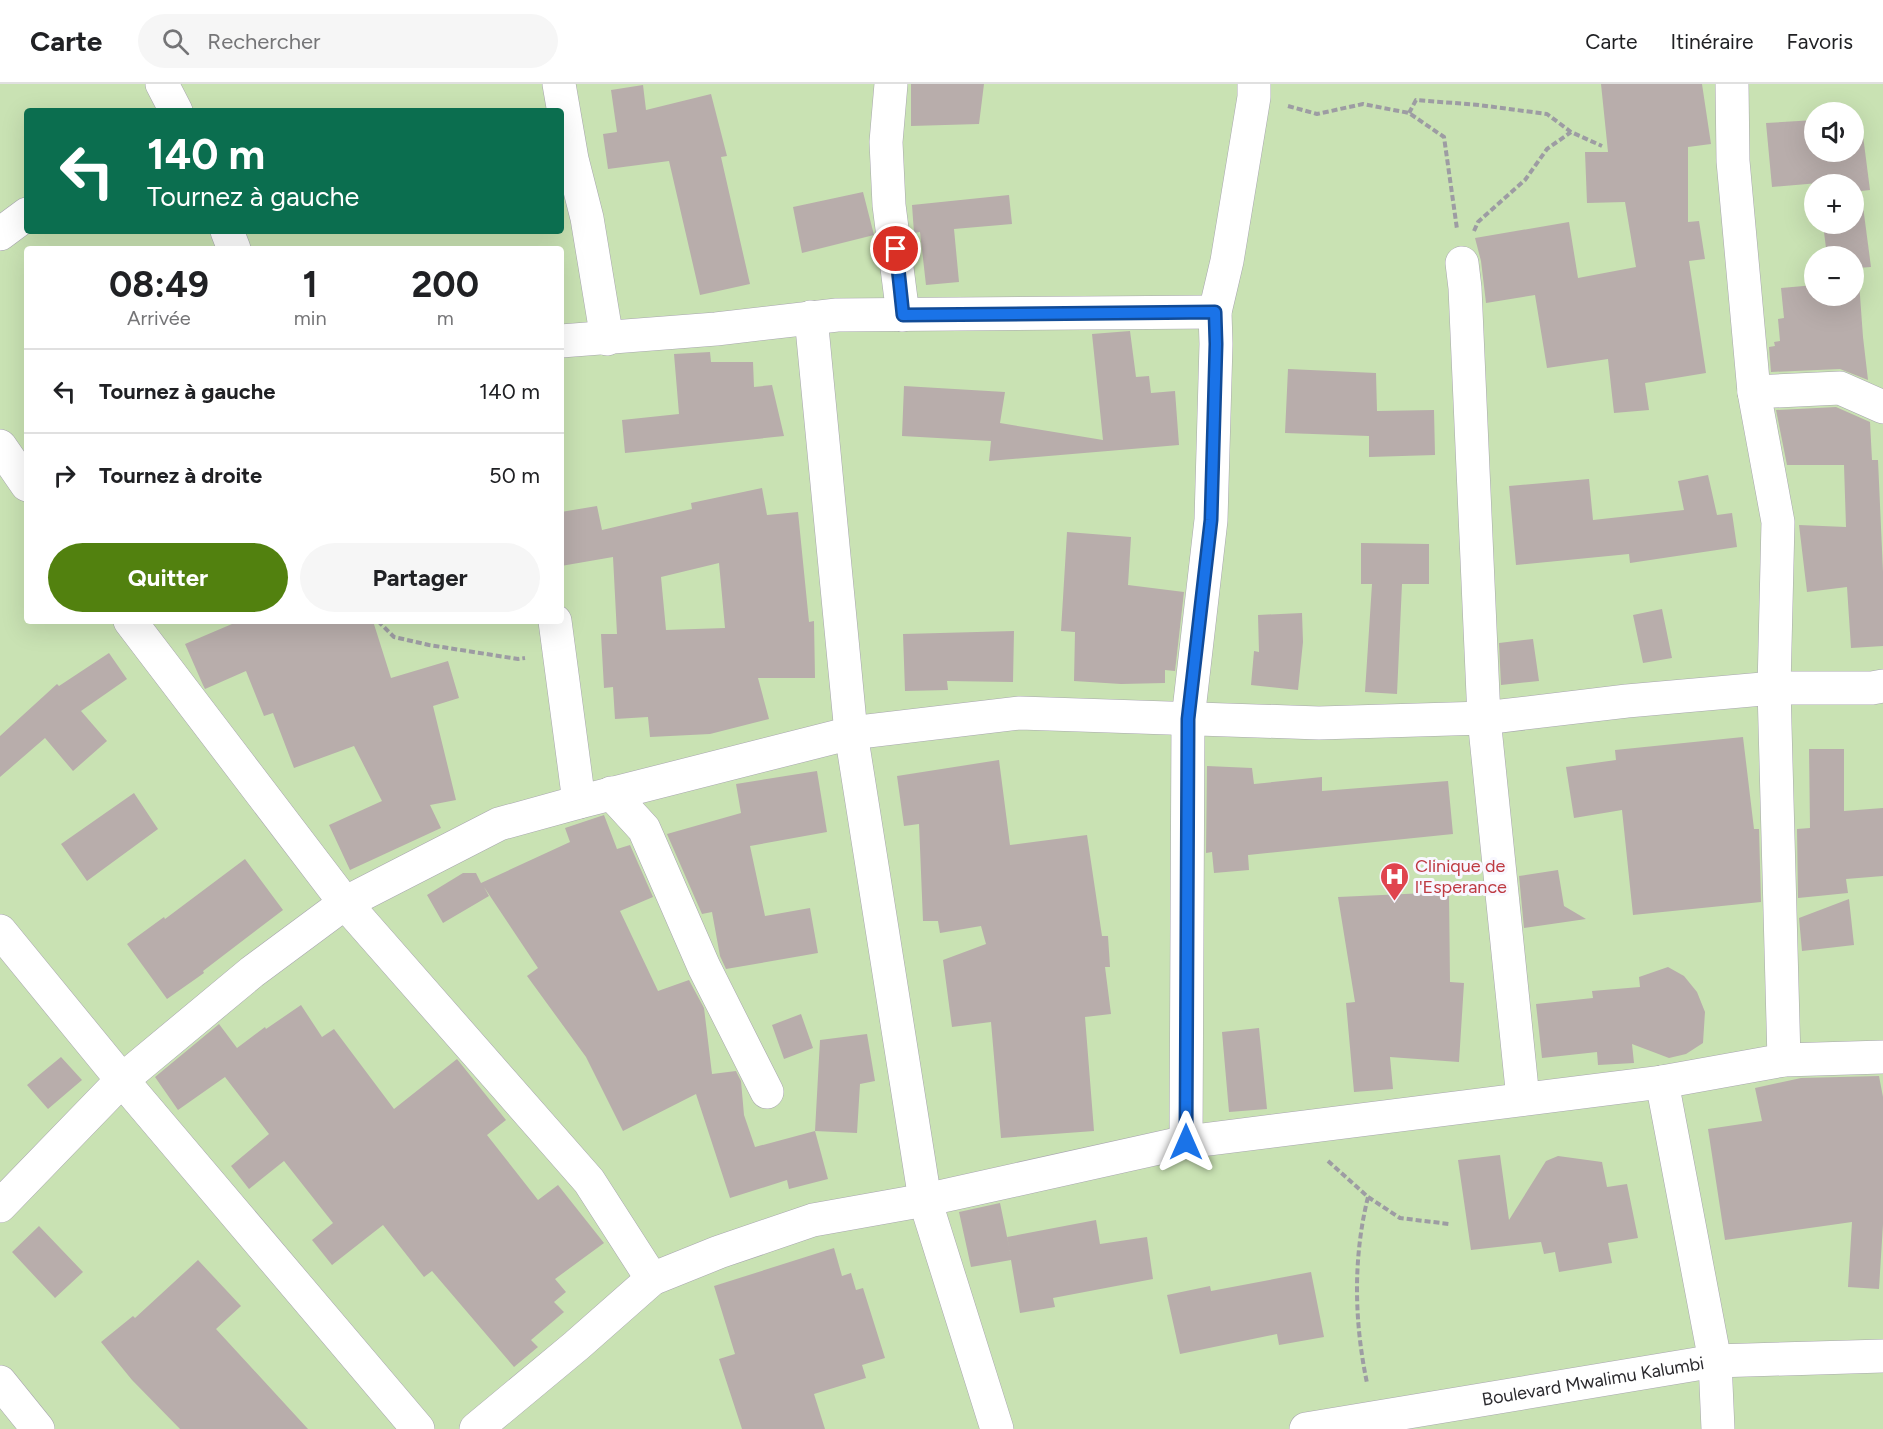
<!DOCTYPE html>
<html lang="fr">
<head>
<meta charset="utf-8">
<style>
	body { margin:0; font-family:Figtree,sans-serif; background:#f6f6f6; color:#202124; height:100vh; display:flex; flex-direction:column; font-size:22px; white-space:nowrap }
	* { box-sizing:border-box; margin:0 }
	p { font-size:20px; color:#757577 }
	.icon { flex:none; width:33px; height:33px; fill:none; stroke:currentColor; stroke-width:2; stroke-linecap:round; stroke-linejoin:round }
	.map { position:relative; flex:1; overflow:hidden }
	.panel { position:absolute; left:24px; top:162px; width:540px; height:378px; display:flex; flex-direction:column; background:#fff; border-radius:6px; box-shadow:0 6px 24px #0002 }
	.panel>* { flex:none }
	.banner { position:absolute; left:24px; top:24px; width:540px; height:126px; border-radius:6px; box-shadow:0 6px 24px #0002; background:#0b6e4f; color:#fff; overflow:hidden }
	.tools { position:absolute; left:1804px; top:18px; display:grid; gap:12px }
	.tools a { display:grid; place-items:center; width:60px; height:60px; border-radius:50%; background:#fff; box-shadow:0 6px 24px #0002; font-size:30px }
	.pin { position:absolute; display:grid; place-items:center; width:51px; height:51px; color:#fff; margin:-26px; border:3px solid #fff; border-radius:50%; box-shadow:0 2px 6px #0007 }
	.me { position:absolute; width:66px; margin:-33px; rotate:0deg; stroke-linejoin:round; filter:drop-shadow(0 0 4px #0008) }
	.turn { display:flex; align-items:center; gap:21px; height:126px; padding:0 24px; font-size:27px }
	.turn .icon { width:78px; height:78px; stroke-width:2.5 }
	.turn b { display:block; font-size:42px; line-height:51px }
	.eta { display:flex; justify-content:space-evenly; align-items:center; height:102px; text-align:center }
	.eta b { font-size:36px; font-weight:700; line-height:42px }
	.cta { display:flex; gap:12px; margin-top:auto; padding:12px 24px }
	.cta a { flex:1; height:69px; border-radius:36px; background:#52810f; color:#fff; font-size:24px; font-weight:700; line-height:69px; text-align:center }
	.cta a+a { background:#f6f6f6; color:#202124 }
	ul { padding:0; list-style:none }
	li { display:flex; align-items:center; gap:18px; height:84px; padding:0 24px; border-top:2px solid #e0e0e0 }
	li div { flex:1 }
	li b { display:block; font-size:22px }
	li em { font-style:normal }
	header { display:flex; align-items:center; gap:36px; box-sizing:border-box; height:84px; padding:0 30px; background:#fff; border-bottom:2px solid #e0e0e0 }
	header strong { font-size:28px }
	nav { display:flex; gap:33px; margin-inline-start:auto; font-size:21px }
	.search { width:420px; height:54px; background:#f6f6f6; display:flex; align-items:center; gap:15px; box-sizing:border-box; padding:0 21px; border-radius:33px; color:#757577; font-size:22px }
	.map>svg:first-child { display:block }
	.green { fill:#c9e2b3; fill-rule:evenodd }
	.building { fill:#b8adab; fill-rule:evenodd }
	.lines { fill:none; stroke-linecap:round; stroke-linejoin:round }
	.minor-casing { stroke:#a8a6af; stroke-width:34 }
	.path { stroke:#9d9ca3; stroke-width:4; stroke-dasharray:6 3; stroke-linecap:butt }
	.minor { stroke:#fff; stroke-width:33 }
	.route-casing { stroke:#114b97; stroke-width:15 }
	.route { stroke:#1a73e8; stroke-width:10 }
	.labels { text-anchor:middle; stroke-width:6; stroke-linejoin:round; paint-order:stroke }
	.health-label { font-size:18px; fill:#be3a42; stroke:#f8f7ff; text-anchor:start }
	.street-label { font-size:18px; fill:#2b2a2e; stroke:#f8f7ff }
</style>
</head>
<body>
<header>
<strong>Carte</strong>
<div class="search"><svg class="icon" aria-label="search" viewBox="0 0 24 24"><circle cx="10" cy="10" r="6"/><path d="M15 15l6 6"/></svg>Rechercher</div>
<nav><a>Carte</a><a>Itinéraire</a><a>Favoris</a></nav>
</header>
<div class="map">
<svg width="1883" height="1345" viewBox="0 0 1883 1345">
	<rect width="100%" height="100%" fill="#ebe9f3"/>
	<path class="green" d="M0 0H1883V1345H0ZM27 27H561V147H27ZM1815 28H1854V68H1815ZM1815 100H1854V140H1815ZM27 165H561V537H27ZM1815 172H1854V212H1815Z"/>
	<path class="building" d="M911 0H984L979 40 911 42Z
		M1601 0H1702L1711 60 1688 63V138L1699 137 1705 175 1689 177 1706 289 1645 299 1649 326 1614 329 1608 275 1547 284 1535 211 1486 219 1481 177 1475 154 1569 138 1578 194 1636 183 1625 118 1587 119 1585 68H1608Z
		M643 1 646 26 711 10 727 72 721 73 750 200 700 211 669 77 608 85 603 50 617 48 611 6Z
		M1815 36V68H1854V45L1862 44 1870 106 1861 107 1871 183 1858 184 1863 253 1868 296 1840 285 1771 288 1769 263 1775 262 1774 258 1780 257 1778 235 1784 234 1781 204 1815 201V212H1854V172H1827L1823 140H1854V100L1819 99 1772 103 1766 39Z
		M863 108 874 151 802 169 793 123Z
		M1009 111 1012 140 954 145 959 198 926 201 920 148 914 149 912 121Z
		M1130 247 1136 293 1149 292 1151 309 1175 307 1179 361 989 377 991 357 902 352 904 302 1005 308 1000 339 1103 356 1092 250Z
		M710 268 711 278H753L754 303 772 301 784 352 625 369 622 336 679 330 674 270Z
		M1288 285 1376 289 1377 327 1434 326 1435 371 1369 373V352L1285 349Z
		M1836 323 1870 338 1872 376H1878L1883 488V562L1851 564 1847 503 1807 508 1799 441 1846 443 1844 381H1787L1776 326Z
		M1708 391 1717 431 1732 429 1737 463 1630 479 1629 470 1516 481 1509 402 1589 395 1593 436 1684 426 1678 397Z
		M762 404 767 431 798 428 809 538 814 537 815 594H758L769 635 710 650 650 653 648 633 615 635 613 603 604 604 601 550H617L613 473 561 482V456L564 455 561 428 597 422 602 446 692 425 691 419ZM719 479 725 544 666 546 661 493Z
		M1067 448 1131 453 1128 501 1184 508 1175 587 1165 586V599L1121 600 1074 597 1075 548 1061 547Z
		M1361 459 1429 460V500H1402L1397 610 1365 608 1372 500H1361Z
		M1662 525 1672 574 1643 579 1633 531Z
		M1302 529 1303 558 1298 606 1251 601 1254 567 1259 568 1258 531Z
		M239 537H373L391 594 448 577 459 614 433 622 456 716 430 721 441 744 350 786 329 741 382 717 354 662 294 684 273 629 264 632 246 587 205 605 203 601 185 560Z
		M1014 547 1013 598 947 597 948 606 905 607 903 550Z
		M1533 555 1539 597 1501 601 1499 559Z
		M109 569 127 595 81 627 107 657 73 687 45 654 0 693V652L57 600 59 602Z
		M1743 653 1754 745H1759L1761 818 1633 831 1622 726 1574 734 1566 683 1616 676 1615 666Z
		M1809 665H1844V727L1883 724V792L1846 795 1848 809 1798 814 1797 745 1810 744Z
		M999 676 1010 761 1087 751 1102 852H1108L1110 883H1105L1111 930 1085 933 1094 1047 1001 1054 991 938 952 943 943 876 986 860 981 842 940 849 938 837H923L919 740 904 742 897 692Z
		M1207 682 1252 684 1254 700 1322 693V707L1448 697 1453 750 1248 771 1249 786 1214 789 1212 768 1206 769Z
		M817 687 827 748 750 762 765 832 810 824 818 869 726 885 720 872 712 828 702 830 667 750 741 729 736 700Z
		M134 709 158 745 87 797 61 760Z
		M604 731 617 765 630 761 653 813 620 827 658 907 689 896 704 924 712 990 736 987 741 997 744 1031 755 1063 815 1047 828 1095 789 1105 787 1096 730 1114 696 1010 623 1047 586 973 527 892 538 884 484 803 489 812 443 839 427 811 463 789H476L481 799 570 758 565 744Z
		M245 775 283 826 203 887 204 889 167 915 127 860 164 833 165 835Z
		M1558 786 1564 822 1586 835 1524 844 1519 792Z
		M1449 808 1450 898 1464 899 1459 978 1390 973 1393 1005 1354 1008 1346 919 1355 918 1338 813Z
		M1849 815 1854 861 1802 867 1799 834Z
		M1668 883 1684 892 1697 908 1705 928 1703 959 1686 970 1669 974 1632 960 1634 979 1598 981 1597 968 1542 974 1536 920 1593 914 1592 907 1640 903 1639 893Z
		M301 921 322 953 334 945 394 1025 457 975 506 1036 487 1051 538 1116 558 1101 604 1159 555 1195 566 1208 554 1218 564 1228 531 1256 538 1263 514 1283 432 1187 424 1193 383 1141 332 1181 312 1156 333 1139 284 1077 249 1105 231 1082 269 1050 225 993 178 1026 155 993 219 940 237 964 265 943 266 945Z
		M801 930 813 964 784 975 772 941Z
		M1259 944 1267 1025 1229 1028 1222 948Z
		M867 950 875 997 860 1000 857 1049 815 1047 820 956Z
		M61 973 82 996 48 1025 27 1001Z
		M1879 992 1883 1013V1140L1879 1205 1848 1203 1852 1138 1725 1156 1708 1045 1762 1037 1755 1004 1801 994Z
		M1500 1071 1509 1136 1546 1077 1558 1072 1602 1078 1607 1103 1627 1100 1638 1154 1608 1159 1612 1179 1559 1188 1555 1168 1544 1170 1541 1158 1471 1166 1458 1076Z
		M1000 1119 1010 1167 1007 1153 1096 1136 1100 1160 1147 1153 1153 1195 1053 1214 1055 1223 1020 1229 1011 1176 971 1183 959 1128Z
		M39 1142 83 1188 55 1214 12 1168Z
		M834 1164 842 1192 851 1189 856 1206 863 1204 885 1274 862 1281 866 1294 814 1310 825 1345H742L719 1275 735 1270 714 1202Z
		M198 1176 241 1222 216 1245 308 1345H180L132 1296 101 1258 133 1232 135 1234Z
		M1311 1188 1324 1253 1279 1261 1277 1250 1180 1270 1167 1211 1210 1202 1211 1207Z"/>
	<g class="lines">
		<defs>
			<g id="minor">
				<path d="M162 0 176 27"/>
				<path d="M559 0 572 75 587 134 607 255"/>
				<path d="M891 0 886 58 889 121 903 231"/>
				<path d="M1732 0 1733 77 1754 308 1778 438 1774 604 1784 976"/>
				<path d="M227 147 234 165"/>
				<path d="M0 150 27 130"/>
				<path d="M1462 179 1465 204 1484 634 1523 1015"/>
				<path d="M811 233 851 649 925 1116 997 1345"/>
				<path d="M561 257 716 245 837 231 1215 228"/>
				<path d="M1754 308 1840 304 1883 323"/>
				<path d="M0 362 27 401"/>
				<path d="M130 537 345 819 589 1097 652 1195"/>
				<path d="M555 537 579 718"/>
				<path d="M611 709 644 745 704 883 767 1008"/>
				<path d="M0 847 122 996 418 1345"/>
				<path d="M1662 998 1715 1277 1718 1345"/>
				<path d="M1186 1058 1188 635 1211 436 1216 260 1215 228 1227 177 1254 13V0"/>
				<path d="M0 1122 122 996 252 888 345 819 499 740 579 718 851 649 1020 629 1319 639 1484 634 1627 617 1774 604H1872L1883 602"/>
				<path d="M0 1298 38 1345"/>
				<path d="M476 1345 576 1262 652 1195 719 1168 813 1136 925 1116 1186 1058 1662 998 1784 976 1883 973"/>
				<path id="s1" d="M1306 1345 1715 1277 1883 1272"/>
			</g>
		</defs>
		<use href="#minor" class="minor-casing"/>
		<path class="path" d="M1288 22 1317 30 1363 20 1409 29 1444 53 1457 145
			M1409 29 1416 16 1479 21 1547 30 1571 48 1602 62
			M1474 147 1478 138 1525 96 1547 65 1571 48
			M378 537 394 553 429 561 518 575 525 574
			M1328 1077 1368 1113C1353 1173 1354 1237 1367 1299
			M1368 1113 1400 1134 1449 1140"/>
		<use href="#minor" class="minor"/>
	</g>
	<g class="lines">
		<defs>
			<path id="route" d="M896 165 903 231 1215 228 1216 260 1211 436 1188 635 1186 1058"/>
		</defs>
		<use href="#route" class="route-casing"/>
		<use href="#route" class="route"/>
	</g>
	<defs>
		<symbol id="hospital-pin" viewBox="-11 -11 22 30"><path d="M0 17L-7.5 6A9.5 9.5 0 1 1 7.5 6Z" fill="#e0444e" stroke="#f8f7ff"/><path d="M-5-5h3v3.5h4V-5h3V5h-3V1.5h-4V5h-3Z" fill="#fff"/></symbol>
	</defs>
	<g fill-rule="evenodd">
		<use href="#hospital-pin" x="1378" y="776" width="33" height="45"/>
	</g>
	<g class="labels">
		<g class="health-label">
			<text x="1415" y="788">Clinique de<tspan x="1415" dy="21">l'Esperance</tspan></text>
		</g>
		<g class="street-label">
			<text dy="6" stroke="none"><textPath href="#s1" startOffset="291">Boulevard Mwalimu Kalumbi</textPath></text>
		</g>
	</g>
</svg>
<div class="tools">
<a><svg class="icon" aria-label="sound" viewBox="0 0 24 24"><path d="M4 9h4l5-4v14l-5-4H4zM17 9q2 3 0 6"/></svg></a>
<a>+</a>
<a>−</a>
</div>
<div class="pin" style="left:896px;top:165px;background:#d93025"><svg class="icon" aria-label="arrive" viewBox="0 0 24 24"><path d="M6 21V4h12l-3 4 3 4H6"/></svg></div>
<svg class="me" style="left:1186px;top:1058px" viewBox="-20 -20 40 40"><path d="M0-17L14 15 0 8-14 15z" fill="#1a73e8" stroke="#fff" stroke-width="4"/></svg>
<div class="banner">
<div class="turn"><svg class="icon" aria-label="left" viewBox="0 0 24 24"><path d="M17 20v-9H6M10 6l-5 5 5 5"/></svg><div><b>140 m</b>Tournez à gauche</div></div>
</div>
<section class="panel">
<div class="eta">
<div><b>08:49</b><p>Arrivée</p></div>
<div><b>1</b><p>min</p></div>
<div><b>200</b><p>m</p></div>
</div>
<ul>
<li><svg class="icon" aria-label="left" viewBox="0 0 24 24"><path d="M17 20v-9H6M10 6l-5 5 5 5"/></svg><div><b>Tournez à gauche</b></div><em>140 m</em></li>
<li><svg class="icon" aria-label="right" viewBox="0 0 24 24"><path d="M7 20v-9h11M14 6l5 5-5 5"/></svg><div><b>Tournez à droite</b></div><em>50 m</em></li>
</ul>
<div class="cta"><a>Quitter</a><a>Partager</a></div>
</section>
</div>
</body>
</html>
